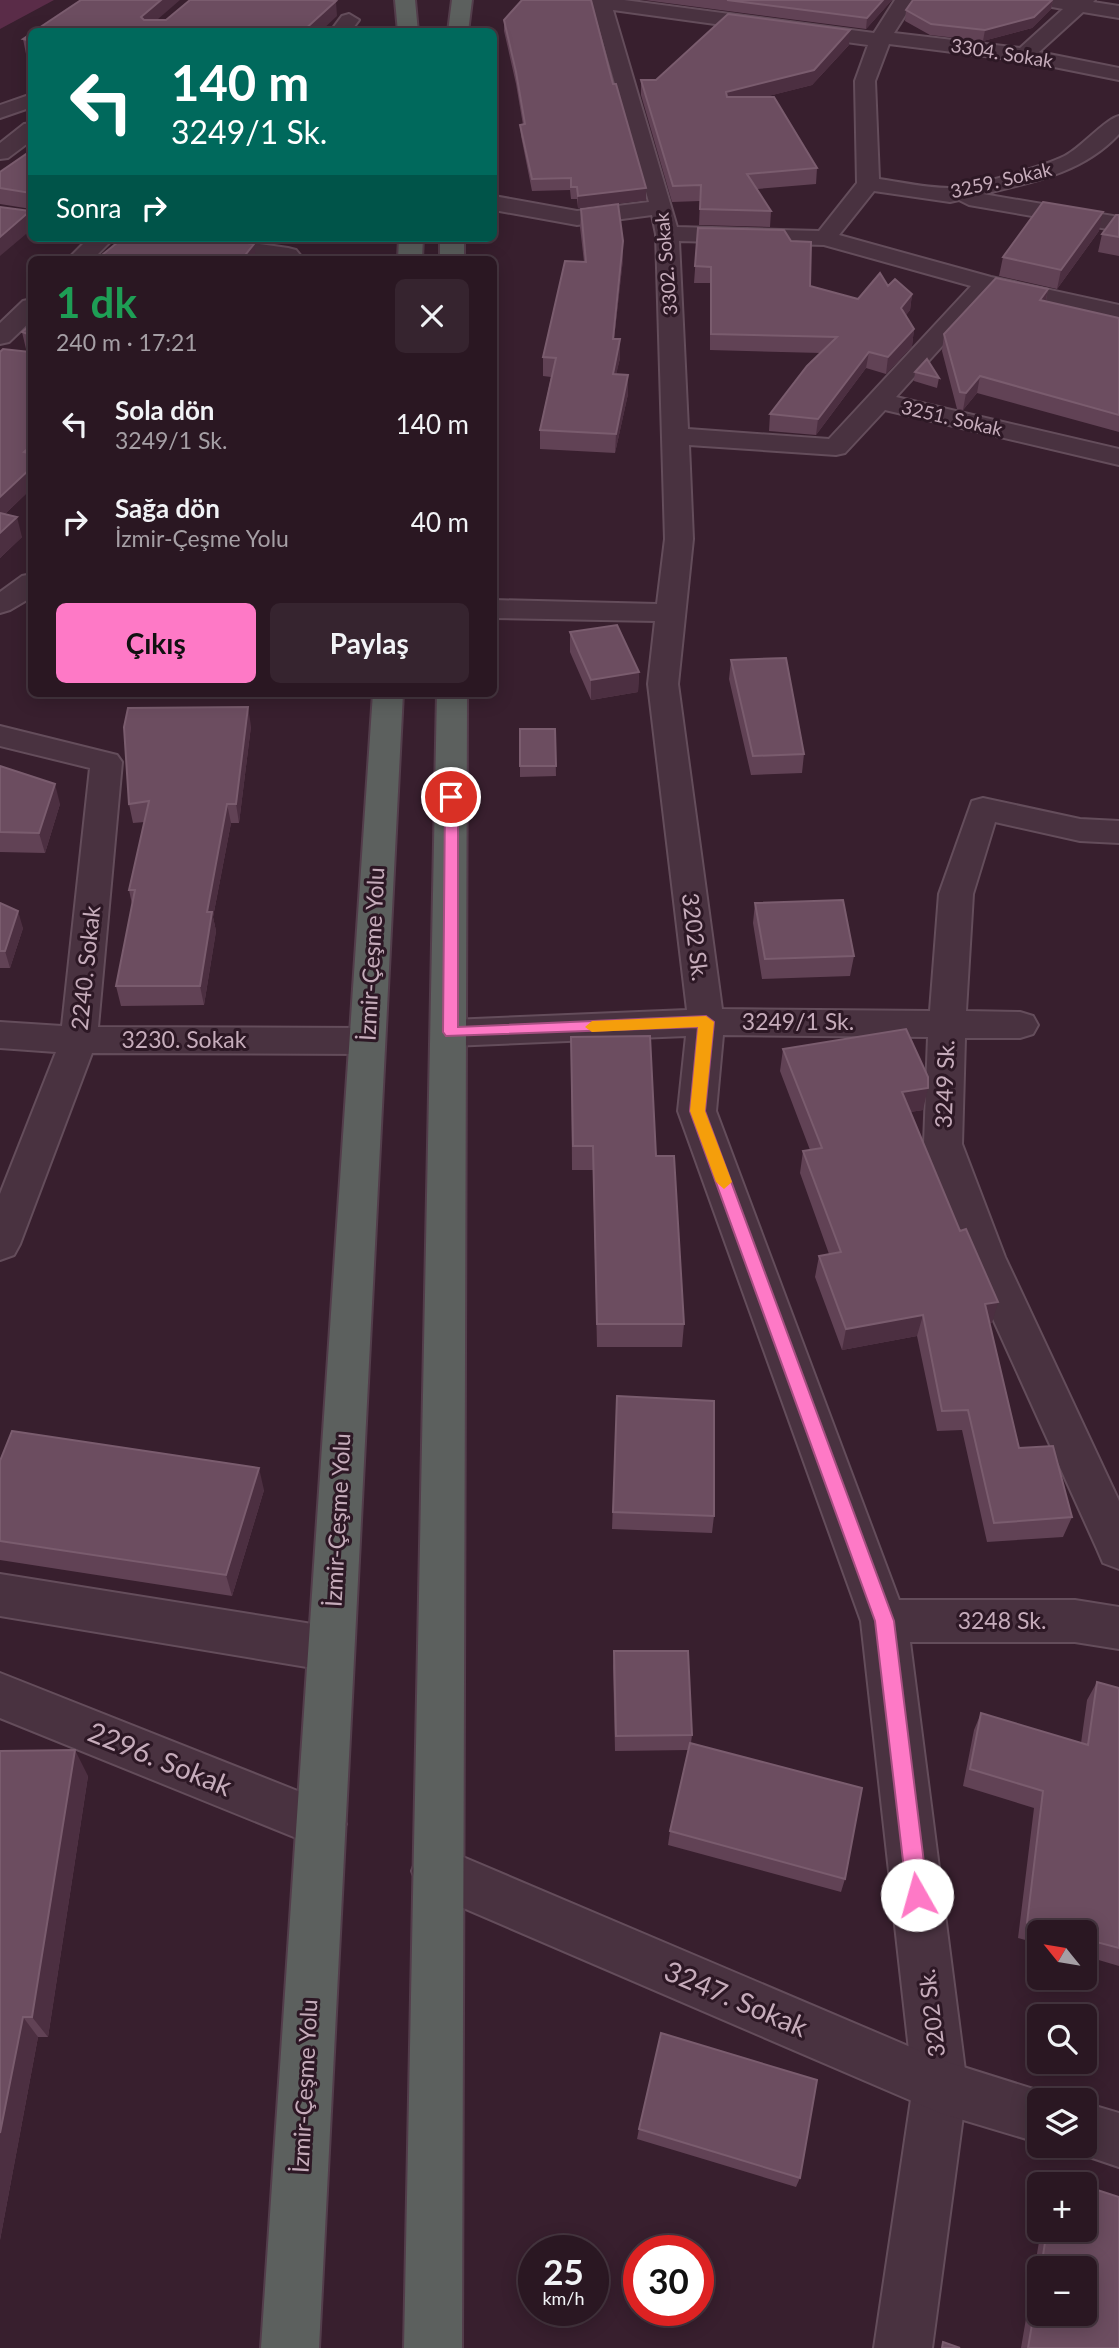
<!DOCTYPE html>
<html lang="tr">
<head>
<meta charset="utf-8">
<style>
	body { margin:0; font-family:Lato,sans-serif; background:#36242f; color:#f1f3f6; height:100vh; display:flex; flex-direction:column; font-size:26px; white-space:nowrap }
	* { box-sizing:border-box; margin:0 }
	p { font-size:23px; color:#a59fa5 }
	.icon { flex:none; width:38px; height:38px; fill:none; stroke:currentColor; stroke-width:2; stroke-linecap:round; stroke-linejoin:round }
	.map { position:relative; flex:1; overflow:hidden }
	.side { position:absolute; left:28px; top:256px; width:469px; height:441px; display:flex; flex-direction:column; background:#2a1722; border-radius:10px; box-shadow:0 4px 18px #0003,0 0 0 2px #463640 }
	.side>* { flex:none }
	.top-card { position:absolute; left:28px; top:28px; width:469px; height:214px; border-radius:10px; box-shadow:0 4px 18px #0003,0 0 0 2px #463640; background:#00695c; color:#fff; overflow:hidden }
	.needle { width:46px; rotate:300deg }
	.fabs { position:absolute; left:1027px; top:1920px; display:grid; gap:14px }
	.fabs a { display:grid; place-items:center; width:70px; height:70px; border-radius:10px; background:#2a1722; box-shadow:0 4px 18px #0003,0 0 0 2px #463640; font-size:35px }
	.speed { position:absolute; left:518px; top:2235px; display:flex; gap:14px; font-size:35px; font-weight:700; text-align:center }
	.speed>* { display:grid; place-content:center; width:91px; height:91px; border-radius:50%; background:#2a1722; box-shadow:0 4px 18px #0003,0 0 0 2px #463640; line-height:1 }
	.speed small { font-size:18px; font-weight:400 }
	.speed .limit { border:10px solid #d22; background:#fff; color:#111 }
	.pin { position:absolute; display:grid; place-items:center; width:60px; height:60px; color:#fff; margin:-30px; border:4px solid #fff; border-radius:50%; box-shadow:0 2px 7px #0007 }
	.me { position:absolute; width:77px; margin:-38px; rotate:353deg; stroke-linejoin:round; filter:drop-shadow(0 0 5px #0008) }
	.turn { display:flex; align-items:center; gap:24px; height:147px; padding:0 28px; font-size:32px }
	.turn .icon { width:91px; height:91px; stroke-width:2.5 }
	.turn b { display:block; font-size:49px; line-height:60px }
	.then { display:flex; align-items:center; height:66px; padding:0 28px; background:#0003; gap:14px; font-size:26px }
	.round { display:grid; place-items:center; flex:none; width:74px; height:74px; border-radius:10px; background:#36242f }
	.headline { display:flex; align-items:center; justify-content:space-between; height:119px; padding:0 28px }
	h1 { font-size:42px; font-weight:700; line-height:52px; color:#1e9e55 }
	.primary-button { display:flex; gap:14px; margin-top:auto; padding:14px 28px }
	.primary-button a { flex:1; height:80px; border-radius:10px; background:#fe79c6; color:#111; font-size:28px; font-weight:700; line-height:80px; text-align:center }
	.primary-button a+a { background:#36242f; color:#f1f3f6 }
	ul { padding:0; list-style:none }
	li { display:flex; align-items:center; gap:21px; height:98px; padding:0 28px }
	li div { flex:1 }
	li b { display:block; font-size:26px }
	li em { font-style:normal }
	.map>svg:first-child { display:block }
	.water { fill:#5a2c48 }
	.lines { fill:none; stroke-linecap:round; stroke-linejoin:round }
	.minor-casing { stroke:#644d5b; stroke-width:4 }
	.tertiary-casing { stroke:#644d5b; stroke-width:4 }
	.trunk-casing { stroke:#533d4b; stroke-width:4 }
	.minor { fill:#493240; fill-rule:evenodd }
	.tertiary { fill:#493240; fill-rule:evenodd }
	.trunk { fill:#5c605e; fill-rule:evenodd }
	.wall { fill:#614255; fill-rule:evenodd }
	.shaded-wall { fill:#4c2f41 }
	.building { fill:#6c4d60; stroke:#7a5c6e; stroke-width:2 }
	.route { fill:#fe79c6; stroke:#a54f81; stroke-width:2 }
	.slow { fill:#f59e0b }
	.labels { text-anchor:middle; stroke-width:6; stroke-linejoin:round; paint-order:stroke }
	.far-street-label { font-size:19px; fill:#c6acbb; stroke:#2d1825 }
	.street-label { font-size:23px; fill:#c6acbb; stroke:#2d1825 }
	.near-street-label { font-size:28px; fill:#c6acbb; stroke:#2d1825 }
</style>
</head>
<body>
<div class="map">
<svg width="1119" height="2348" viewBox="0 0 1119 2348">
	<rect width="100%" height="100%" fill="#381f2e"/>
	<path class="water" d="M0 0H54L0 29Z"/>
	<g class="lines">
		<defs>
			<path id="minor" d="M553 0H624L874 33 895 0H915L894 33 1020 48 1063 9 1052 7 1049 3 1051 0H1095L1093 2 1119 6V18L1083 12 1039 52 1119 68V80L1024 61 889 44 875 81 879 179C901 182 926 188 949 188 968 188 1051 165 1068 154 1083 145 1106 119 1119 116V134C1083 173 1033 182 983 194L1119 217V231L969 205 959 200 950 202 874 191 839 235 991 277 1119 305V319L992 291 896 397 1119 449V465L885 410 845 453 836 455 689 445 693 539 678 684 722 1009 930 1011 939 894 972 801 983 798 1080 819 1119 821V843L1080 841 995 822 973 894 966 1011 1020 1012 1033 1016 1038 1025 1033 1034 1020 1038H965L962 1144 1005 1257 1119 1501V1569L1103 1563 1097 1549 965 1257 924 1144 928 1037 723 1035 716 1111 899 1600H1075L1119 1607V1649L1075 1642H910L967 2086 932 2348H874L913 2086 861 1621 678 1111 686 1036 451 1046 438 1042 433 1033 438 1024 451 1020 687 1010 648 684 655 621 494 618V600L657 604 665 539 656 234 652 215 577 225 494 210V196L577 211 649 202 593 7 563 6ZM613 10 868 45 855 81 857 183 819 231 677 227ZM679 241 824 245 971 286 829 439 688 429Z
				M349 14 359 20 350 32H330L342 16Z
				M32 94V107L0 118V105Z
				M89 238H114L93 259H68Z
				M158 238H218L288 248 296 250 300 255 297 259H267L170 245 162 243Z
				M32 299V320L9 342 0 344V323L23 301Z
				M32 574V597L10 610 0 613V592L22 576Z
				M0 726 117 755 122 762 98 1027 367 1028 380 1032 385 1041 380 1050 367 1054 92 1053 20 1244 14 1255 0 1260V1194L56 1052 0 1048V1022L62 1026 90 768 0 746Z
				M0 1574 331 1627 347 1634 354 1649 347 1664 331 1671 0 1616Z
				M0 1673 338 1807 346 1824 338 1841 321 1848 0 1718Z"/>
			<path id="tertiary" d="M32 123V140L8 158 0 159V143L24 124Z
				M437 1846 941 2060 1059 2097 1060 2100H1040V2143L940 2113 419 1889 412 1871 419 1853Z
				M1085 2103 1119 2113V2167L1066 2149 1064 2146H1085Z"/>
			<path id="trunk" d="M395 0H415L418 32H398Z
				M452 0H472L468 32H448Z
				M399 238H423L422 259H398Z
				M440 238H464V259H440Z
				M373 693H403L319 2348H261Z
				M437 693H467L462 2348H404Z"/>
		</defs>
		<use href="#minor" class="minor-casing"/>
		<use href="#tertiary" class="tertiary-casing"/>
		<use href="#trunk" class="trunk-casing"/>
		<use href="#minor" class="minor"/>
		<use href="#tertiary" class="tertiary"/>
		<use href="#trunk" class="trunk"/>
	</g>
	<path class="wall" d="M644 0H892L866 29Z
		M913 0H1053L1051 9 1032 28 983 41 930 35 905 21 906 10Z
		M504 20 613 84 646 188V200L578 208 577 199H571L570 190 532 191 521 136 520 125H523L516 84 504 31Z
		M32 33V55L26 54 23 39Z
		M849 45 812 85 764 97 817 168 816 184 757 189 771 211 770 227 699 225 700 201 672 202 641 95V80H656Z
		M32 150V215L31 209 0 204V172Z
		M581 209 623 259 614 339 620 358 616 374 628 375V394L615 453 540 449V430L551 377 543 376V357L584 262 580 227Z
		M1119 215V256L1098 252 1102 234Z
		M698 228 810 286 858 299 888 286 912 294 910 310 906 315 914 329 912 346 886 374 866 368 816 435 769 431 770 414 821 353 710 350V283H694Z
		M1099 231 1057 289 999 276 1003 257Z
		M236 238H273L269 243Z
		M1048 289 1046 301 1119 318V432L977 393 963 410 957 409 942 351 944 334Z
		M32 324V488L5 514 22 537 0 558V352H30V350L26 349 22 332Z
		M915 372 939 378 937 388 914 381Z
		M570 632 639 672 638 692 591 700 570 652Z
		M731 660 804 754 802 773 751 775 729 679Z
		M251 726 239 823H231L213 917 216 931 204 1005 121 1006 116 986 132 904 129 890 145 822 133 823 129 804Z
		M520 729H555L556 776 520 777Z
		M0 766 60 804 45 853 0 852Z
		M0 903 23 928 10 968H0Z
		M755 903 854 956 850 976 762 979 753 923Z
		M571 1037 656 1156 684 1324 682 1347H597L593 1170H572Z
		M783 1049 923 1110 910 1112 992 1323H989L1019 1448 1072 1517 1063 1537 987 1542 962 1430 937 1431 917 1336 842 1350 815 1277 819 1256 829 1254 800 1173 803 1151 810 1150 780 1071Z
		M617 1396 714 1516 712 1533 612 1529Z
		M0 1461 264 1490 232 1596 0 1560Z
		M614 1651 692 1735 691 1743 845 1879 841 1892 668 1845 670 1831 689 1750 615 1751 613 1667Z
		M1097 1682 1119 1823V1966L1085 1956V1932H1040V1944L1018 1938 1034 1808 963 1786 974 1730 981 1713 1081 1743 1087 1700Z
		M0 1751 88 1776 48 2037H38L0 2240Z
		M639 2129 800 2178 796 2187 637 2139Z
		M1056 2175 1080 2184H1048Z
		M1041 2230H1085L1119 2348H1021ZM1040 2268H1085L1040 2314Z"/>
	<path class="shaded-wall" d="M161 0H180L143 32 141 17Z
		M883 0H892L866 29 867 18Z
		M1052 0H1053L1051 9 1032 28 983 41 985 30Z
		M336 1 337 16 320 32H302Z
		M850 30 849 45 812 85 725 107 726 92Z
		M646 188V200L578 208V196Z
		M30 211 32 219V229L0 256V237Z
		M1103 212 1099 231 1057 289 1061 270Z
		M623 241V259L612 358 613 339Z
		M254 244 256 259H242Z
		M1048 289 1045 305 1040 300Z
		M912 294 910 310 899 324 901 308Z
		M914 329 912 346 886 374 888 357Z
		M620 339V358L612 393 613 374Z
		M869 352 866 368 816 435 818 419Z
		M628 375V394L615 453 616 434Z
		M980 376 977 393 963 410 966 393Z
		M32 445V466L24 452Z
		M32 467V488L0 519V497Z
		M17 517 22 537 0 558V533Z
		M639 672 638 692 591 700V680Z
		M248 707 251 726 239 823 236 804Z
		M55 784 60 804 45 853 39 833Z
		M227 804 231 823 213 917 216 931 204 1005 200 986 207 912Z
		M18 911 23 928 10 968 5 951Z
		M928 1088 923 1110 897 1114 902 1092Z
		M998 1302 992 1323 978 1325 985 1304Z
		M923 1315 917 1336 842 1350 846 1329Z
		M259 1468 264 1490 232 1596 226 1575Z
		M75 1750 88 1776 48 2037 32 2017Z
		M23 2017 38 2037 0 2240V2133Z"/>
	<path class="building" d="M81 0H161L141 17 144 20H166L190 0H327L336 1 302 32H33Z
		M522 0H591L613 84H616L646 188 578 196 577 187H571V178L532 179 520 125 525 124 516 72 504 20Z
		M727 0H883L867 18Z
		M913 0H1052L1034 17 985 30 931 24 906 10Z
		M728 14 850 30 814 70 726 92 727 97H774L817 168 747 174 771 211 700 209 701 185 673 186 641 80H656Z
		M32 33V41L23 39Z
		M32 150V210H31V193L0 188V172Z
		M1043 202 1103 212 1061 270 1003 257Z
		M618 204 623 241 613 339H620L613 374 628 375 616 434 540 430 556 358 543 357 565 261 586 262 581 209Z
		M0 207 30 211 0 237Z
		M1116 215H1119V237L1102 234Z
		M698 228 784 230 791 241 811 242 810 286 858 299 880 273 888 286 895 279 912 294 901 308 914 329 888 357 869 352 818 419 770 414 807 366 837 337 711 334V267L695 266Z
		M123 238H213L254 244 242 259H97Z
		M996 278 1048 289 1040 300 1119 318V415L980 376 966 393 960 392 944 334Z
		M32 324V445L24 452 32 454V467L0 497V352L3 349 30 352 31 335 22 332Z
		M927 359 939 378 915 372Z
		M0 513 17 517 0 533Z
		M617 625 639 672 591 680 570 632Z
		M786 658 804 754 753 756 731 660Z
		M248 707 236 804H227L207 912H212L200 986H116L135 890H129L149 801 129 804 124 727 128 708Z
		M520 729H555L556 766H520Z
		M0 766 55 784 39 833 0 832Z
		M843 900 854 956 765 959 755 903Z
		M0 903 18 911 5 951H0Z
		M906 1029 928 1077V1088L902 1092 960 1231 966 1229 998 1302 985 1304 1019 1448 1053 1446 1072 1517 994 1523 968 1410 942 1411 923 1315 846 1329 819 1256 841 1252 803 1151 822 1148 783 1049Z
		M650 1036 656 1156H674L684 1324H597L593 1146H573L571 1037Z
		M617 1396 714 1401V1516L613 1512Z
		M12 1431 259 1468 226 1575 0 1541V1461Z
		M614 1651H688L692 1735 616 1736Z
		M1097 1682 1119 1688V1948L1085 1939V1932H1060L1027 1923 1043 1791 970 1769 981 1713 1088 1745Z
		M690 1743 862 1788 845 1879 670 1831Z
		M75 1750 32 2017H23L0 2133V1751Z
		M661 2033 817 2080 800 2178 639 2129Z
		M1056 2175 1080 2184H1055Z
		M1085 2186 1119 2197V2348H1028L1040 2277V2314H1085V2268H1041L1047 2230H1085Z
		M943 2342 960 2348H942Z"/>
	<path class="route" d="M451 793 458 797V1027L706 1016 714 1022 705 1111 894 1621 928 1895 925 1902 917 1905 910 1902 907 1895 875 1621 690 1111 698 1027 446 1036 443 1032 445 797Z"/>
	<path class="slow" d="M706 1016 714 1022 705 1111 732 1182 724 1189 716 1182 690 1111 698 1027 592 1032 585 1027 592 1021Z"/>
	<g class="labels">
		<g class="far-street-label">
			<text transform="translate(1002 53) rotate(9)" y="7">3304. Sokak</text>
			<text transform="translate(1001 180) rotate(-13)" y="7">3259. Sokak</text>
			<text transform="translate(666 264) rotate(-95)" y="7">3302. Sokak</text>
			<text transform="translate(952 418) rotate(13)" y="7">3251. Sokak</text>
		</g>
		<g class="street-label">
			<text transform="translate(695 937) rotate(83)" y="8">3202 Sk.</text>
			<text transform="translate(372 954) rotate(-87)" y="8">İzmir-Çeşme Yolu</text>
			<text transform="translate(86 968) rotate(-84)" y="8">2240. Sokak</text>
			<text x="798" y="1030">3249/1 Sk.</text>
			<text x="184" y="1048">3230. Sokak</text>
			<text transform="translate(945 1084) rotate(-88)" y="8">3249 Sk.</text>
			<text transform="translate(338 1520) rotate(-87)" y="8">İzmir-Çeşme Yolu</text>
			<text x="1002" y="1629">3248 Sk.</text>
			<text transform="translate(932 2013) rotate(-97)" y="8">3202 Sk.</text>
			<text transform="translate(305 2086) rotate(-87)" y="8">İzmir-Çeşme Yolu</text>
		</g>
		<g class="near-street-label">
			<text transform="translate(160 1759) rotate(22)" y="10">2296. Sokak</text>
			<text transform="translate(736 1999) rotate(23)" y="10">3247. Sokak</text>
		</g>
	</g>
</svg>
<div class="fabs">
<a><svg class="needle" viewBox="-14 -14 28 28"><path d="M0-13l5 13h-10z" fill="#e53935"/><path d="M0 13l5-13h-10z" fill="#a59fa5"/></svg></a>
<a><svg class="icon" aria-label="search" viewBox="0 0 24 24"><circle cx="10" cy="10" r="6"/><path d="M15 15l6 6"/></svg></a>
<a><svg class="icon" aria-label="layers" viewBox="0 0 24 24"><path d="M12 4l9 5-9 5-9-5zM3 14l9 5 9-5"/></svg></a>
<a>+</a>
<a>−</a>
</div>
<div class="speed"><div>25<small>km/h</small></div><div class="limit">30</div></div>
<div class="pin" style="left:451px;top:797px;background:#d93025"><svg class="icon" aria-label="arrive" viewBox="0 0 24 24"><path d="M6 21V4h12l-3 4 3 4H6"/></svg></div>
<svg class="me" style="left:917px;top:1895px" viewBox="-20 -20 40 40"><circle r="19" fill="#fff"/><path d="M0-13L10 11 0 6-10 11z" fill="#fe79c6"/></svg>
<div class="top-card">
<div class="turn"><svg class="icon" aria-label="left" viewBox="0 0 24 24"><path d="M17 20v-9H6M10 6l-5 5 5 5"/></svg><div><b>140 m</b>3249/1 Sk.</div></div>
<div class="then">Sonra<svg class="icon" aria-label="right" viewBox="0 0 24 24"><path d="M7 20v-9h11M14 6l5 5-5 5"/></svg></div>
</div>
<section class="side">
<div class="headline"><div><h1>1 dk</h1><p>240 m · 17:21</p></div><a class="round"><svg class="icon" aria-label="close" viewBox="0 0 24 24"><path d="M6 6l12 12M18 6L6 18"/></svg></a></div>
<ul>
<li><svg class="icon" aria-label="left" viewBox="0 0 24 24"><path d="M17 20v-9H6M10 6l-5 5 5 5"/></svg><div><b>Sola dön</b><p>3249/1 Sk.</p></div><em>140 m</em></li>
<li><svg class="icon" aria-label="right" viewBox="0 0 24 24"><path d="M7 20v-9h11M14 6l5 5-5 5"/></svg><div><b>Sağa dön</b><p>İzmir-Çeşme Yolu</p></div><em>40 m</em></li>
</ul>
<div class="primary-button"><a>Çıkış</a><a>Paylaş</a></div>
</section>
</div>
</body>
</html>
